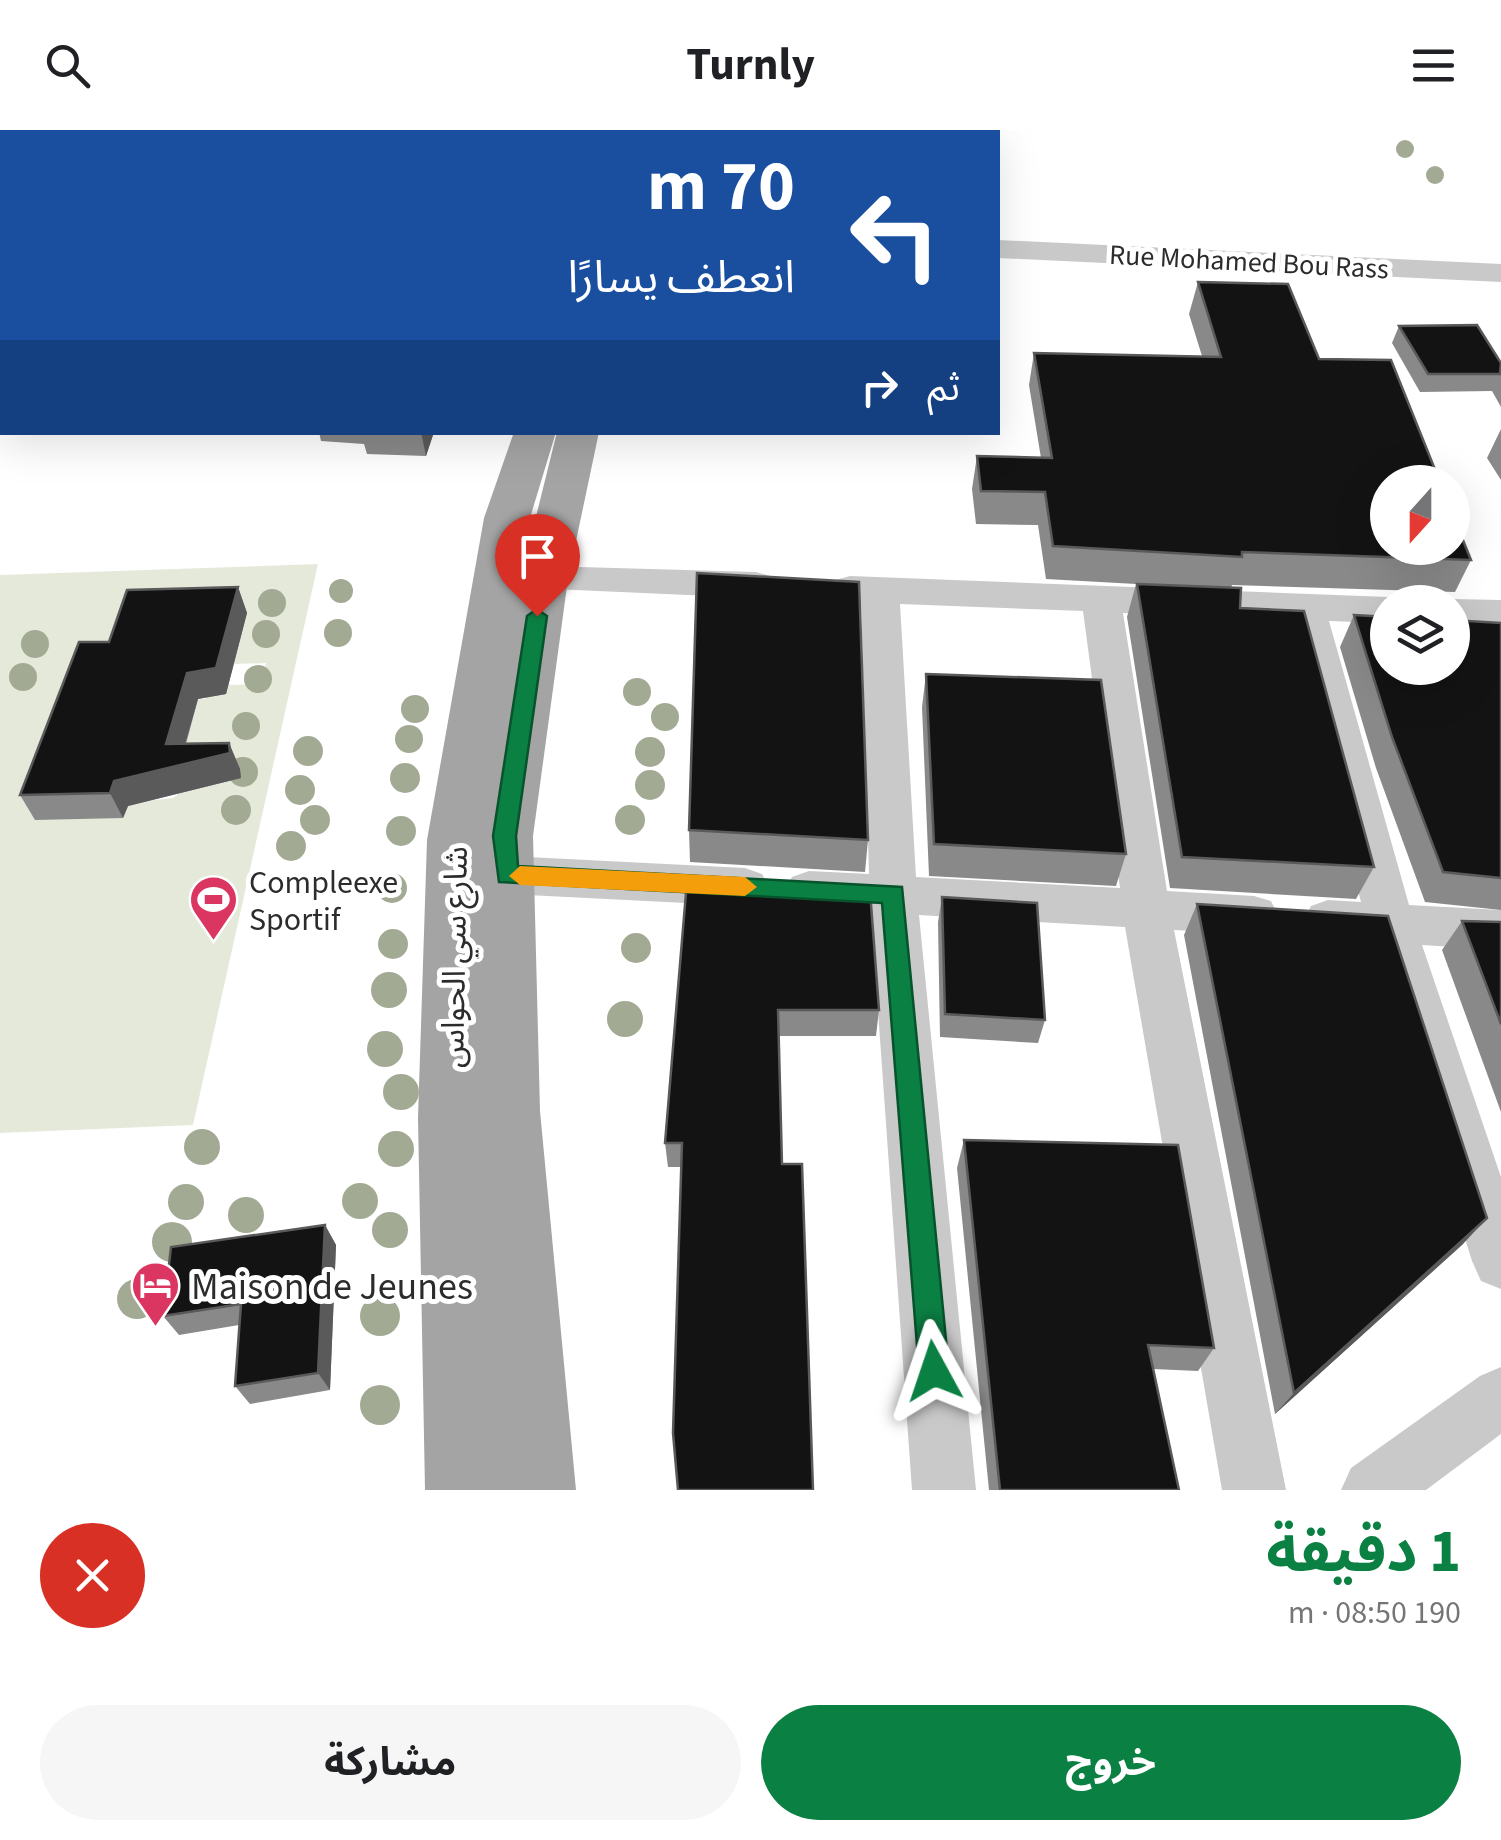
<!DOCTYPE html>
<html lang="ar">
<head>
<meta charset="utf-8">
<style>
	body { margin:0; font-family:"Source Sans 3","Noto Sans Arabic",sans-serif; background:#f6f6f6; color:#202124; direction:rtl; height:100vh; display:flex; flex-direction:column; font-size:38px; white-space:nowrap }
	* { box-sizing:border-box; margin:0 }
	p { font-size:32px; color:#757577 }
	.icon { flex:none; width:55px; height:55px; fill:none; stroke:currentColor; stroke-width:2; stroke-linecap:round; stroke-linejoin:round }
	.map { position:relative; height:1360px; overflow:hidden; direction:ltr }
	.sheet { display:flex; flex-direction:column; background:#fff; flex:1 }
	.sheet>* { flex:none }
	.top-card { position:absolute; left:0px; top:0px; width:1000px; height:305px; box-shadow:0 10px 40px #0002; direction:rtl; background:#1a4fa0; color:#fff; overflow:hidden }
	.needle { width:65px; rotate:201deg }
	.fabs { position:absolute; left:1370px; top:335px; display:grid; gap:20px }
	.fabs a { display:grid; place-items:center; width:100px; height:100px; border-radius:50%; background:#fff; box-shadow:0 10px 40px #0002; font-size:50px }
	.pin { position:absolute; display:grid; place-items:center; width:85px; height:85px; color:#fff; margin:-102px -42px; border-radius:50% 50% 50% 0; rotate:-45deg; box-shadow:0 0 10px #0007 }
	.pin .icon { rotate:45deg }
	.me { position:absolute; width:110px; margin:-55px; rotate:355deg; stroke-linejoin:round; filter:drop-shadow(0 0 8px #0008) }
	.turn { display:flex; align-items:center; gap:35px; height:210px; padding:0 40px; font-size:45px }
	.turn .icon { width:130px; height:130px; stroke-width:2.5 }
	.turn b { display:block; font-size:70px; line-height:85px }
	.then { display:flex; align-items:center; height:95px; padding:0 40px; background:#0003; gap:20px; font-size:38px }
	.round { display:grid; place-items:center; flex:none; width:105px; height:105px; border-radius:52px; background:#f6f6f6 }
	.head { display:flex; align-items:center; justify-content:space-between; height:170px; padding:0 40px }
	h1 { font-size:60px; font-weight:700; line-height:75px; color:#0b8043 }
	.action { display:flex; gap:20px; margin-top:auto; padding:20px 40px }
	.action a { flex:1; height:115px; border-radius:60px; background:#0b8043; color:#fff; font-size:40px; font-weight:700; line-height:115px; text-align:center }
	.action a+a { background:#f6f6f6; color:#202124 }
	header { display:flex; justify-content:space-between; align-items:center; height:130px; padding:0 40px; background:#fff; font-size:45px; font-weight:700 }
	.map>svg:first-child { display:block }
	.green { fill:#e5e9da; fill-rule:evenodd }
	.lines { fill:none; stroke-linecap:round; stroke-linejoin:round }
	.minor { fill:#c9c9c9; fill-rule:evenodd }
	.major { fill:#a4a4a4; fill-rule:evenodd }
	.tree { fill:#a3aa94 }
	.wall { fill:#898989 }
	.shaded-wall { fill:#5a5a5a }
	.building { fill:#131313; stroke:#5a5a5a; stroke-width:2.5 }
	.route { fill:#0b8043; stroke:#07532c; stroke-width:2.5 }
	.slow { fill:#f59e0b }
	.labels { text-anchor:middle; stroke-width:10; stroke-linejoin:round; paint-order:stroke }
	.far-street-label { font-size:28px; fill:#2c2c2c; stroke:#fff }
	.poi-label { font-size:32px; fill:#2c2c2c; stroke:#fff; text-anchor:start }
	.street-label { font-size:32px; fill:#2c2c2c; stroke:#fff }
	.near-poi-label { font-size:38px; fill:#2c2c2c; stroke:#fff; text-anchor:start }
</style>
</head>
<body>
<header><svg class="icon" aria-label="menu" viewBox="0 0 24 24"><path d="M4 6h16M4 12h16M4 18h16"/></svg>Turnly<svg class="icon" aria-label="search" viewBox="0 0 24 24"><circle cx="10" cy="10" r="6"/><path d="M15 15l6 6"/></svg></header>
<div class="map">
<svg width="1501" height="1360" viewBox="0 0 1501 1360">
	<rect width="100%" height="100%" fill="#fff"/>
	<path class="green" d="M318 434 193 995 0 1003V445ZM247 483 234 534 266 533 262 554 228 555 205 569 140 571ZM194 652 173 668 128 673 123 688H100L103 673Z"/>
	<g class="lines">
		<path class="minor" d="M0 50 2 51V68H0Z
			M998 110 1501 134V152L998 128Z
			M0 127H2V145H0Z
			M544 436 756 442 770 446 775 455 770 464 756 468 530 458 525 449 530 440Z
			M850 446 1388 467 1403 472H1388V493L1329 491 1409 775 1501 780V820L1422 815 1501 1047V1159L1481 1151 1472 1131 1372 812 1311 804 1304 790 1311 776 1328 770 1361 772 1288 489 1123 483 1167 761 1254 766 1271 771 1278 785 1271 799 1254 804 1174 800 1286 1360H1222L1125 797 919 785 976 1360H912L871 782 809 779 792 773 785 760 792 747 809 741 869 744 861 472 836 468 830 459 836 450ZM900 474 1083 481 1120 758 916 747Z
			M1452 469 1501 470V496L1452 495V472H1438Z
			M507 726 745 738 762 744 769 757 762 770 745 776 507 764 490 758 484 745 490 732Z
			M1501 1237V1304L1426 1360H1341L1351 1338 1480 1246Z"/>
		<path class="major" d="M514 302H556L530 388 522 443 557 302H599L568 449 533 706 540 981 576 1360H425L418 988 427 710 484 388Z"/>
	</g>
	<g class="tree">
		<circle cx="1405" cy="19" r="9"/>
		<circle cx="1435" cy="45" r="9"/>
		<circle cx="341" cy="461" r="12"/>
		<circle cx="272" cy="473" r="14"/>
		<circle cx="338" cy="503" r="14"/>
		<circle cx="266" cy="504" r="14"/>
		<circle cx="35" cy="514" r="14"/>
		<circle cx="23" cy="547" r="14"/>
		<circle cx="258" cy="549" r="14"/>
		<circle cx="637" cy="562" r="14"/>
		<circle cx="415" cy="579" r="14"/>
		<circle cx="665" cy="587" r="14"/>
		<circle cx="246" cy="596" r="14"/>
		<circle cx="409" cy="609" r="14"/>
		<circle cx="308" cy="621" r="15"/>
		<circle cx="650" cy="622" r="15"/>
		<circle cx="243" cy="642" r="15"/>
		<circle cx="405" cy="648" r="15"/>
		<circle cx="650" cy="655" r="15"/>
		<circle cx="300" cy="660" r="15"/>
		<circle cx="236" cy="680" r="15"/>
		<circle cx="315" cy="690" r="15"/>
		<circle cx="630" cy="690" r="15"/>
		<circle cx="401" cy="701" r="15"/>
		<circle cx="291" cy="716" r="15"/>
		<circle cx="392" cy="758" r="15"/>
		<circle cx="393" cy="814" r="15"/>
		<circle cx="636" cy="818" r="15"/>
		<circle cx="389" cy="860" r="18"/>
		<circle cx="625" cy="889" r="18"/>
		<circle cx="385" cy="919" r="18"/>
		<circle cx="401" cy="962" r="18"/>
		<circle cx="202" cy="1017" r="18"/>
		<circle cx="396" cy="1019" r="18"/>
		<circle cx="360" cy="1071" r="18"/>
		<circle cx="186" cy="1072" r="18"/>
		<circle cx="246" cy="1085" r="18"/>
		<circle cx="390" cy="1100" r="18"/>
		<circle cx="172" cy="1112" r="20"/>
		<circle cx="137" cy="1169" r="20"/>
		<circle cx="380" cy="1186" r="20"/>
		<circle cx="380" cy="1275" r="20"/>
	</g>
	<path class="wall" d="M0 0H113L110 2H2V23L0 24Z
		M232 0H372L373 2H233Z
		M1198 152 1319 229 1471 430 1455 462 1232 455 1231 458 1240 478 1374 737 1356 769 1170 758 1127 487 1136 454 1046 449 1038 395 976 394 972 359 977 326 1041 328 1029 255 1034 223 1202 226 1189 184Z
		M1399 196 1501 233V277L1492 261 1420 262 1392 213Z
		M1501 299V350L1487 328Z
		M319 302H434L426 326 367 324 364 314 321 311Z
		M238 457 247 483 226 564 198 569 186 614 229 613 240 639 241 648 128 676 123 688 35 690 20 665 109 512Z
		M1354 485 1501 493V780L1425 772 1376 638 1340 517Z
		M926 544 1126 724 1116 756 929 746 922 577Z
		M689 700 868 710 865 742 690 732Z
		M687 751 879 880 876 906H779L681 1037H668L665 1013Z
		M942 767 1045 890 1038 913 940 907 938 792Z
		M1197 774 1463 1114 1275 1284 1184 805Z
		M1462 791 1501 792V982L1442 820Z
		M964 1010 1214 1218 1198 1241 1153 1239 1179 1360H989L957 1038Z
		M325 1095 336 1115 330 1260 250 1274 235 1256 239 1195 179 1205 163 1186Z"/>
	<path class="shaded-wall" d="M0 0H26L27 2H2V23L1 24Z
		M48 0H90L91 2H49Z
		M421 302H434L426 326Z
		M238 457 247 483 226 564 198 569 179 635 229 613 240 639 241 648 128 676 123 688 110 663 114 651 166 614 187 543Z
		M1487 1088 1463 1114 1275 1284 1294 1263Z
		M325 1095 336 1115 330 1260 318 1243Z"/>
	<path class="building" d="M1198 152 1288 154 1319 229 1391 230 1440 352H1388V418H1452V383L1471 430 1242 422V427L1053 416 1045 362 981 361 977 326 1052 328 1034 223 1221 227Z
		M1477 195 1501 233 1500 244H1428L1399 196Z
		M697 443 859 452 868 710 689 700Z
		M1137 454 1241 458 1240 478 1304 481 1374 737 1182 727Z
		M238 457 216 538 187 543 166 614 229 613 230 623 114 651 110 663 20 665 79 512H109L127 460Z
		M1354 485 1388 487V538H1452V490L1501 493V748L1443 742 1392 607Z
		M926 544 1101 550 1126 724 934 714Z
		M687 751 870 761 879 880H778L782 1034H802L813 1360H678L673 1303 682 1013H665Z
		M942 767 1037 773 1045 890 945 884Z
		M1197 774 1388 786 1487 1088 1294 1263Z
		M1462 791 1501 792V894Z
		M964 1010 1178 1015 1214 1218 1148 1215 1179 1360H1000Z
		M325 1095 318 1243 235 1256 241 1174 163 1186 171 1117Z"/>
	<path class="route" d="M537 479 547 486 516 706 518 736 902 757 949 1241 945 1251 934 1256 924 1251 919 1241 882 773 499 752 493 706 527 486Z"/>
	<path class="slow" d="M520 736 745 747 757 757 745 766 520 755 509 746Z"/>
	<defs>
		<symbol id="stadium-pin" viewBox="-11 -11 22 30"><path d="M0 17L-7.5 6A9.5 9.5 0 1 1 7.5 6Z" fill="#db3662" stroke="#fff"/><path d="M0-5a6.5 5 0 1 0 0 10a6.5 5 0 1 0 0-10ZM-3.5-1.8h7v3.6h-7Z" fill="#fff"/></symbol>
		<symbol id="hotel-pin" viewBox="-11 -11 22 30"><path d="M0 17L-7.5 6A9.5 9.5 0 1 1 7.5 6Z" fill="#db3662" stroke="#fff"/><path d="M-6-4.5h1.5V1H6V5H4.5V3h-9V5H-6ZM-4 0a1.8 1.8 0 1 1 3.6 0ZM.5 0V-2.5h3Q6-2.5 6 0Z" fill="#fff"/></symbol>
	</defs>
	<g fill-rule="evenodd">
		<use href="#stadium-pin" x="186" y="742" width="55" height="75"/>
		<use href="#hotel-pin" x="128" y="1128" width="55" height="75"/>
	</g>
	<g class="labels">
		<g class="far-street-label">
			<text transform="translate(1249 131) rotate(3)" y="10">Rue Mohamed Bou Rass</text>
		</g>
		<g class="poi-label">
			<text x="249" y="763">Compleexe<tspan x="249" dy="37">Sportif</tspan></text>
		</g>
		<g class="street-label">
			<text transform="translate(454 827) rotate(-89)" y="11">شارع سي الحواس</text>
		</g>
		<g class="near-poi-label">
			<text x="191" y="1169">Maison de Jeunes</text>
		</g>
	</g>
</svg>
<div class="fabs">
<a><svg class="needle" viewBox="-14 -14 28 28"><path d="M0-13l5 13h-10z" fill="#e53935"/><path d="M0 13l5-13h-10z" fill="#757577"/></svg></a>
<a><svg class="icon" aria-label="layers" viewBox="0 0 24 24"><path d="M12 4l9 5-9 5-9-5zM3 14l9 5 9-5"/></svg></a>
</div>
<div class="pin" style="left:537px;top:486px;background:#d93025"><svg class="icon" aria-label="arrive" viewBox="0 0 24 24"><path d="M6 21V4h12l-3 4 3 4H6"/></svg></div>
<svg class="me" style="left:934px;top:1241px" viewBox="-20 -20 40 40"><path d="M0-17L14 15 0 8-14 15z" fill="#0b8043" stroke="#fff" stroke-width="4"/></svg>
<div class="top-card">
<div class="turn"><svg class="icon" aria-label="left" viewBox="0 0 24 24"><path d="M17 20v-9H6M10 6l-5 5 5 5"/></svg><div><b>70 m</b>انعطف يسارًا</div></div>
<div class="then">ثم<svg class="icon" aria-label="right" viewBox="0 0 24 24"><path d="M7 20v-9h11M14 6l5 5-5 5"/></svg></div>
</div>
</div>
<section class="sheet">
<div class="head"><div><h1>1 دقيقة</h1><p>190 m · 08:50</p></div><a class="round" style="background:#d93025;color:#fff"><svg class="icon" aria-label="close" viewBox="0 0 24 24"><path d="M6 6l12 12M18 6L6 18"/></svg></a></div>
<div class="action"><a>خروج</a><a>مشاركة</a></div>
</section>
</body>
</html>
